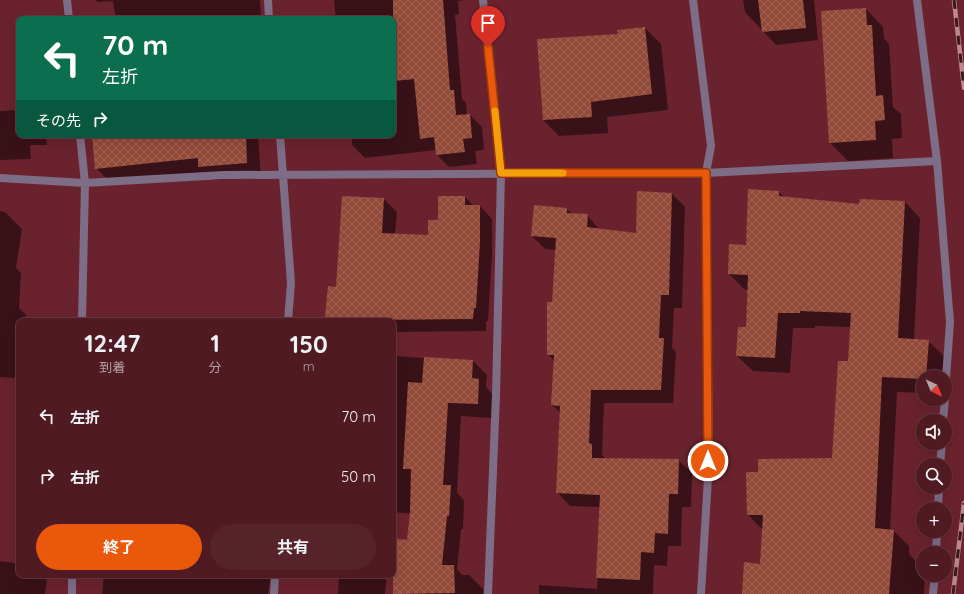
<!DOCTYPE html>
<html lang="ja">
<head>
<meta charset="utf-8">
<style>
	body { margin:0; font-family:Quicksand,"Noto Sans JP",sans-serif; background:#56232a; color:#f1f3f6; height:100vh; display:flex; flex-direction:column; font-size:15px; white-space:nowrap }
	* { box-sizing:border-box; margin:0 }
	p { font-size:13px; color:#b4a1a5 }
	.icon { flex:none; width:22px; height:22px; fill:none; stroke:currentColor; stroke-width:2; stroke-linecap:round; stroke-linejoin:round }
	.map { position:relative; flex:1; overflow:hidden }
	.sheet { position:absolute; left:16px; top:318px; width:380px; height:260px; display:flex; flex-direction:column; background:#501a22; border-radius:8px; box-shadow:0 4px 16px #0002,0 0 0 1px #673840 }
	.sheet>* { flex:none }
	.guide { position:absolute; left:16px; top:16px; width:380px; height:122px; border-radius:8px; box-shadow:0 4px 16px #0002,0 0 0 1px #673840; background:#0b6e4f; color:#fff; overflow:hidden }
	.needle { width:26px; rotate:136deg }
	.controls { position:absolute; left:916px; top:370px; display:grid; gap:8px }
	.controls a { display:grid; place-items:center; width:36px; height:36px; border-radius:50%; background:#501a22; box-shadow:0 4px 16px #0002,0 0 0 1px #673840; font-size:20px }
	.pin { position:absolute; display:grid; place-items:center; width:34px; height:34px; color:#fff; margin:-41px -17px; border-radius:50% 50% 50% 0; rotate:-45deg; box-shadow:0 0 4px #0007 }
	.pin .icon { rotate:45deg }
	.me { position:absolute; width:44px; margin:-22px; rotate:0deg; stroke-linejoin:round; filter:drop-shadow(0 0 3px #0008) }
	.turn { display:flex; align-items:center; gap:14px; height:84px; padding:0 20px; font-size:18px }
	.turn .icon { width:52px; height:52px; stroke-width:2.5 }
	.turn b { display:block; font-size:28px; line-height:34px }
	.then { display:flex; align-items:center; height:38px; padding:0 20px; background:#0003; gap:8px; font-size:15px }
	.eta { display:flex; justify-content:space-evenly; align-items:center; height:68px; text-align:center }
	.eta b { font-size:24px; font-weight:700; line-height:28px }
	.primary-button { display:flex; gap:8px; margin-top:auto; padding:8px 20px }
	.primary-button a { flex:1; height:46px; border-radius:24px; background:#ea580c; color:#fff; font-size:16px; font-weight:700; line-height:46px; text-align:center }
	.primary-button a+a { background:#56232a; color:#f1f3f6 }
	ul { padding:0; list-style:none }
	li { display:flex; align-items:center; gap:12px; height:60px; padding:0 20px }
	li div { flex:1 }
	li b { display:block; font-size:15px }
	li em { font-style:normal }
	.map>svg:first-child { display:block }
	.shadow { fill:#0007 }
	.building { fill:url(#building-cross-hatch) }
	.lines { fill:none; stroke-linecap:round; stroke-linejoin:round }
	.minor { stroke:#7e6d86; stroke-width:8 }
	.rail-casing { stroke:#bd898f; stroke-width:4.5 }
	.rail { stroke:#3b1a1e; stroke-width:3; stroke-dasharray:9; stroke-linecap:butt }
	.route-casing { stroke:#983908; stroke-width:10 }
	.route { stroke:#ea580c; stroke-width:7 }
	.slow { stroke:#f59e0b; stroke-width:7 }
</style>
</head>
<body>
<div class="map">
<svg width="964" height="594" viewBox="0 0 964 594">
	<defs>
		<pattern id="building-cross-hatch" width="8" height="8" patternUnits="userSpaceOnUse"><rect width="8" height="8" fill="#924a39"/><path d="M0 0l8 8M0 8l8-8" fill="none" stroke="#a26355"/></pattern>
	</defs>
	<rect width="100%" height="100%" fill="#6a232e"/>
	<path class="shadow" d="M95 0H260L261 19H116L113 1 98 2Z
		M334 0H466L458 1 459 14 455 15 462 99 466 103 467 115H470L482 127 484 150 475 151 477 164 449 167 437 155 436 150 365 158 352 145V135H393V19H336Z
		M743 0H814L818 40 776 45 745 12Z
		M866 9 883 27 884 38 889 44 893 107 901 114 902 138 892 139 893 158 848 161 830 143Z
		M645 28 661 44 668 110 607 117 608 133 559 136 543 120 619 35Z
		M19 110V135H46L47 145H30L31 159 0 160V111Z
		M93 135H258L261 177 213 180 205 172 110 182 96 168Z
		M779 192 785 198 860 205 905 202 920 218 914 340 928 341 944 356 942 377H923V393L897 392 890 531H894L909 546V554L923 568V575H925L924 594H743L761 565 763 530 748 515 759 473 832 459 849 362 851 327 815 326V328H793L790 373 753 371 737 356 746 328 749 290 744 289 729 274Z
		M672 194 685 207 682 308H674L672 348 676 352 673 403H604L602 454 605 459 678 460 692 473 691 507H682L681 546H668L667 566 654 565 653 594H539V585L597 589 601 507 570 506 557 492 561 413 552 405 554 361 548 354 556 250 545 249 532 236 567 209 573 214 587 215 600 230 637 234Z
		M465 197 474 206H480L492 219V255L488 321H486V331L393 332V321H331L326 317 337 288 384 199 397 212 395 235 429 237 439 221Z
		M0 211 5 212 22 229 16 268 21 273 19 308 26 315 25 321H19V342H18L15 378 0 377Z
		M121 318 191 321H121Z
		M199 318 235 320 236 321H199Z
		M393 356 473 361 487 375 486 387 492 394 491 418 461 416 457 493 464 500 463 529H461L457 569 462 575H469L483 589V594H412L414 514 393 512Z
		M0 561 19 564V575H41L47 580 45 594H0Z
		M104 575H271L268 594H102Z
		M339 575H387L385 594H338Z"/>
	<path class="building" d="M393 0H443L450 90H454L456 115 470 114 472 138 463 139 465 152 436 155 434 137 420 139 414 79 394 81 393 65Z
		M758 0H803L806 28 762 32Z
		M866 8 867 25H872L876 96 883 95 885 120 875 121 876 140 829 143 821 11Z
		M645 27 652 94 591 102 592 117 543 120 537 39 618 34 617 30Z
		M92 135H246L247 163 198 167V158L95 169Z
		M748 189 779 191V196L859 204 860 199 905 201 898 338 929 340 926 377H923V379L882 377 875 528 894 530 889 594H742L744 562 760 564 763 515H747L746 472H758V459L832 458 838 361H848L851 313 800 311V313H778L775 358 736 356 738 327H746L748 275 728 274 729 244 746 245Z
		M637 191 672 193 669 295H661L659 338H664L661 390H591L589 443 592 444V458L679 459 678 494H669L668 534 655 533 654 553 641 552 640 580 596 578 600 495 556 493 560 406 551 405 554 355H547V302H552L556 238 531 236 534 205 567 208V213L588 214 587 227 636 233Z
		M342 196 384 198 382 233 428 235V220H438V196H465V205H480V242L476 308H474L473 319 364 320 325 317 328 286 336 287Z
		M424 357 473 360 472 378 479 379 478 404 448 403 443 485H451L449 516H447L442 565H454L455 593 393 594V538L407 540 410 512 411 469H403L408 382 422 383Z"/>
	<g class="lines">
		<path class="minor" d="M67 0 69 19
			M268 0 269 19
			M483 0 501 173 496 396 488 594
			M693 0 711 146 706 173 709 461 701 594
			M917 0 937 161 950 322 945 393
			M80 135 85 183 82 321
			M280 135 291 283 288 321
			M0 178 85 183 224 175 706 173 937 161
			M943 421 945 399
			M940 465 942 443
			M938 509 939 487
			M936 553 937 531
			M72 594V575
			M274 594 275 575
			M933 594 935 575"/>
		<defs>
			<path id="rail" d="M954 0 964 88
				M953 594 964 503"/>
		</defs>
		<use href="#rail" class="rail-casing"/>
		<use href="#rail" class="rail"/>
	</g>
	<g class="lines">
		<defs>
			<path id="route" d="M488 47 501 173H706L708 461"/>
		</defs>
		<use href="#route" class="route-casing"/>
		<use href="#route" class="route"/>
		<path class="slow" d="M495 111 501 173H563"/>
	</g>
</svg>
<div class="controls">
<a><svg class="needle" viewBox="-14 -14 28 28"><path d="M0-13l5 13h-10z" fill="#e53935"/><path d="M0 13l5-13h-10z" fill="#b4a1a5"/></svg></a>
<a><svg class="icon" aria-label="sound" viewBox="0 0 24 24"><path d="M4 9h4l5-4v14l-5-4H4zM17 9q2 3 0 6"/></svg></a>
<a><svg class="icon" aria-label="search" viewBox="0 0 24 24"><circle cx="10" cy="10" r="6"/><path d="M15 15l6 6"/></svg></a>
<a>+</a>
<a>−</a>
</div>
<div class="pin" style="left:488px;top:47px;background:#d93025"><svg class="icon" aria-label="arrive" viewBox="0 0 24 24"><path d="M6 21V4h12l-3 4 3 4H6"/></svg></div>
<svg class="me" style="left:708px;top:461px" viewBox="-20 -20 40 40"><circle r="17" fill="#ea580c" stroke="#fff" stroke-width="3"/><path d="M0-11L8 9 0 5-8 9z" fill="#fff"/></svg>
<div class="guide">
<div class="turn"><svg class="icon" aria-label="left" viewBox="0 0 24 24"><path d="M17 20v-9H6M10 6l-5 5 5 5"/></svg><div><b>70 m</b>左折</div></div>
<div class="then">その先<svg class="icon" aria-label="right" viewBox="0 0 24 24"><path d="M7 20v-9h11M14 6l5 5-5 5"/></svg></div>
</div>
<section class="sheet">
<div class="eta">
<div><b>12:47</b><p>到着</p></div>
<div><b>1</b><p>分</p></div>
<div><b>150</b><p>m</p></div>
</div>
<ul>
<li><svg class="icon" aria-label="left" viewBox="0 0 24 24"><path d="M17 20v-9H6M10 6l-5 5 5 5"/></svg><div><b>左折</b></div><em>70 m</em></li>
<li><svg class="icon" aria-label="right" viewBox="0 0 24 24"><path d="M7 20v-9h11M14 6l5 5-5 5"/></svg><div><b>右折</b></div><em>50 m</em></li>
</ul>
<div class="primary-button"><a>終了</a><a>共有</a></div>
</section>
</div>
</body>
</html>
